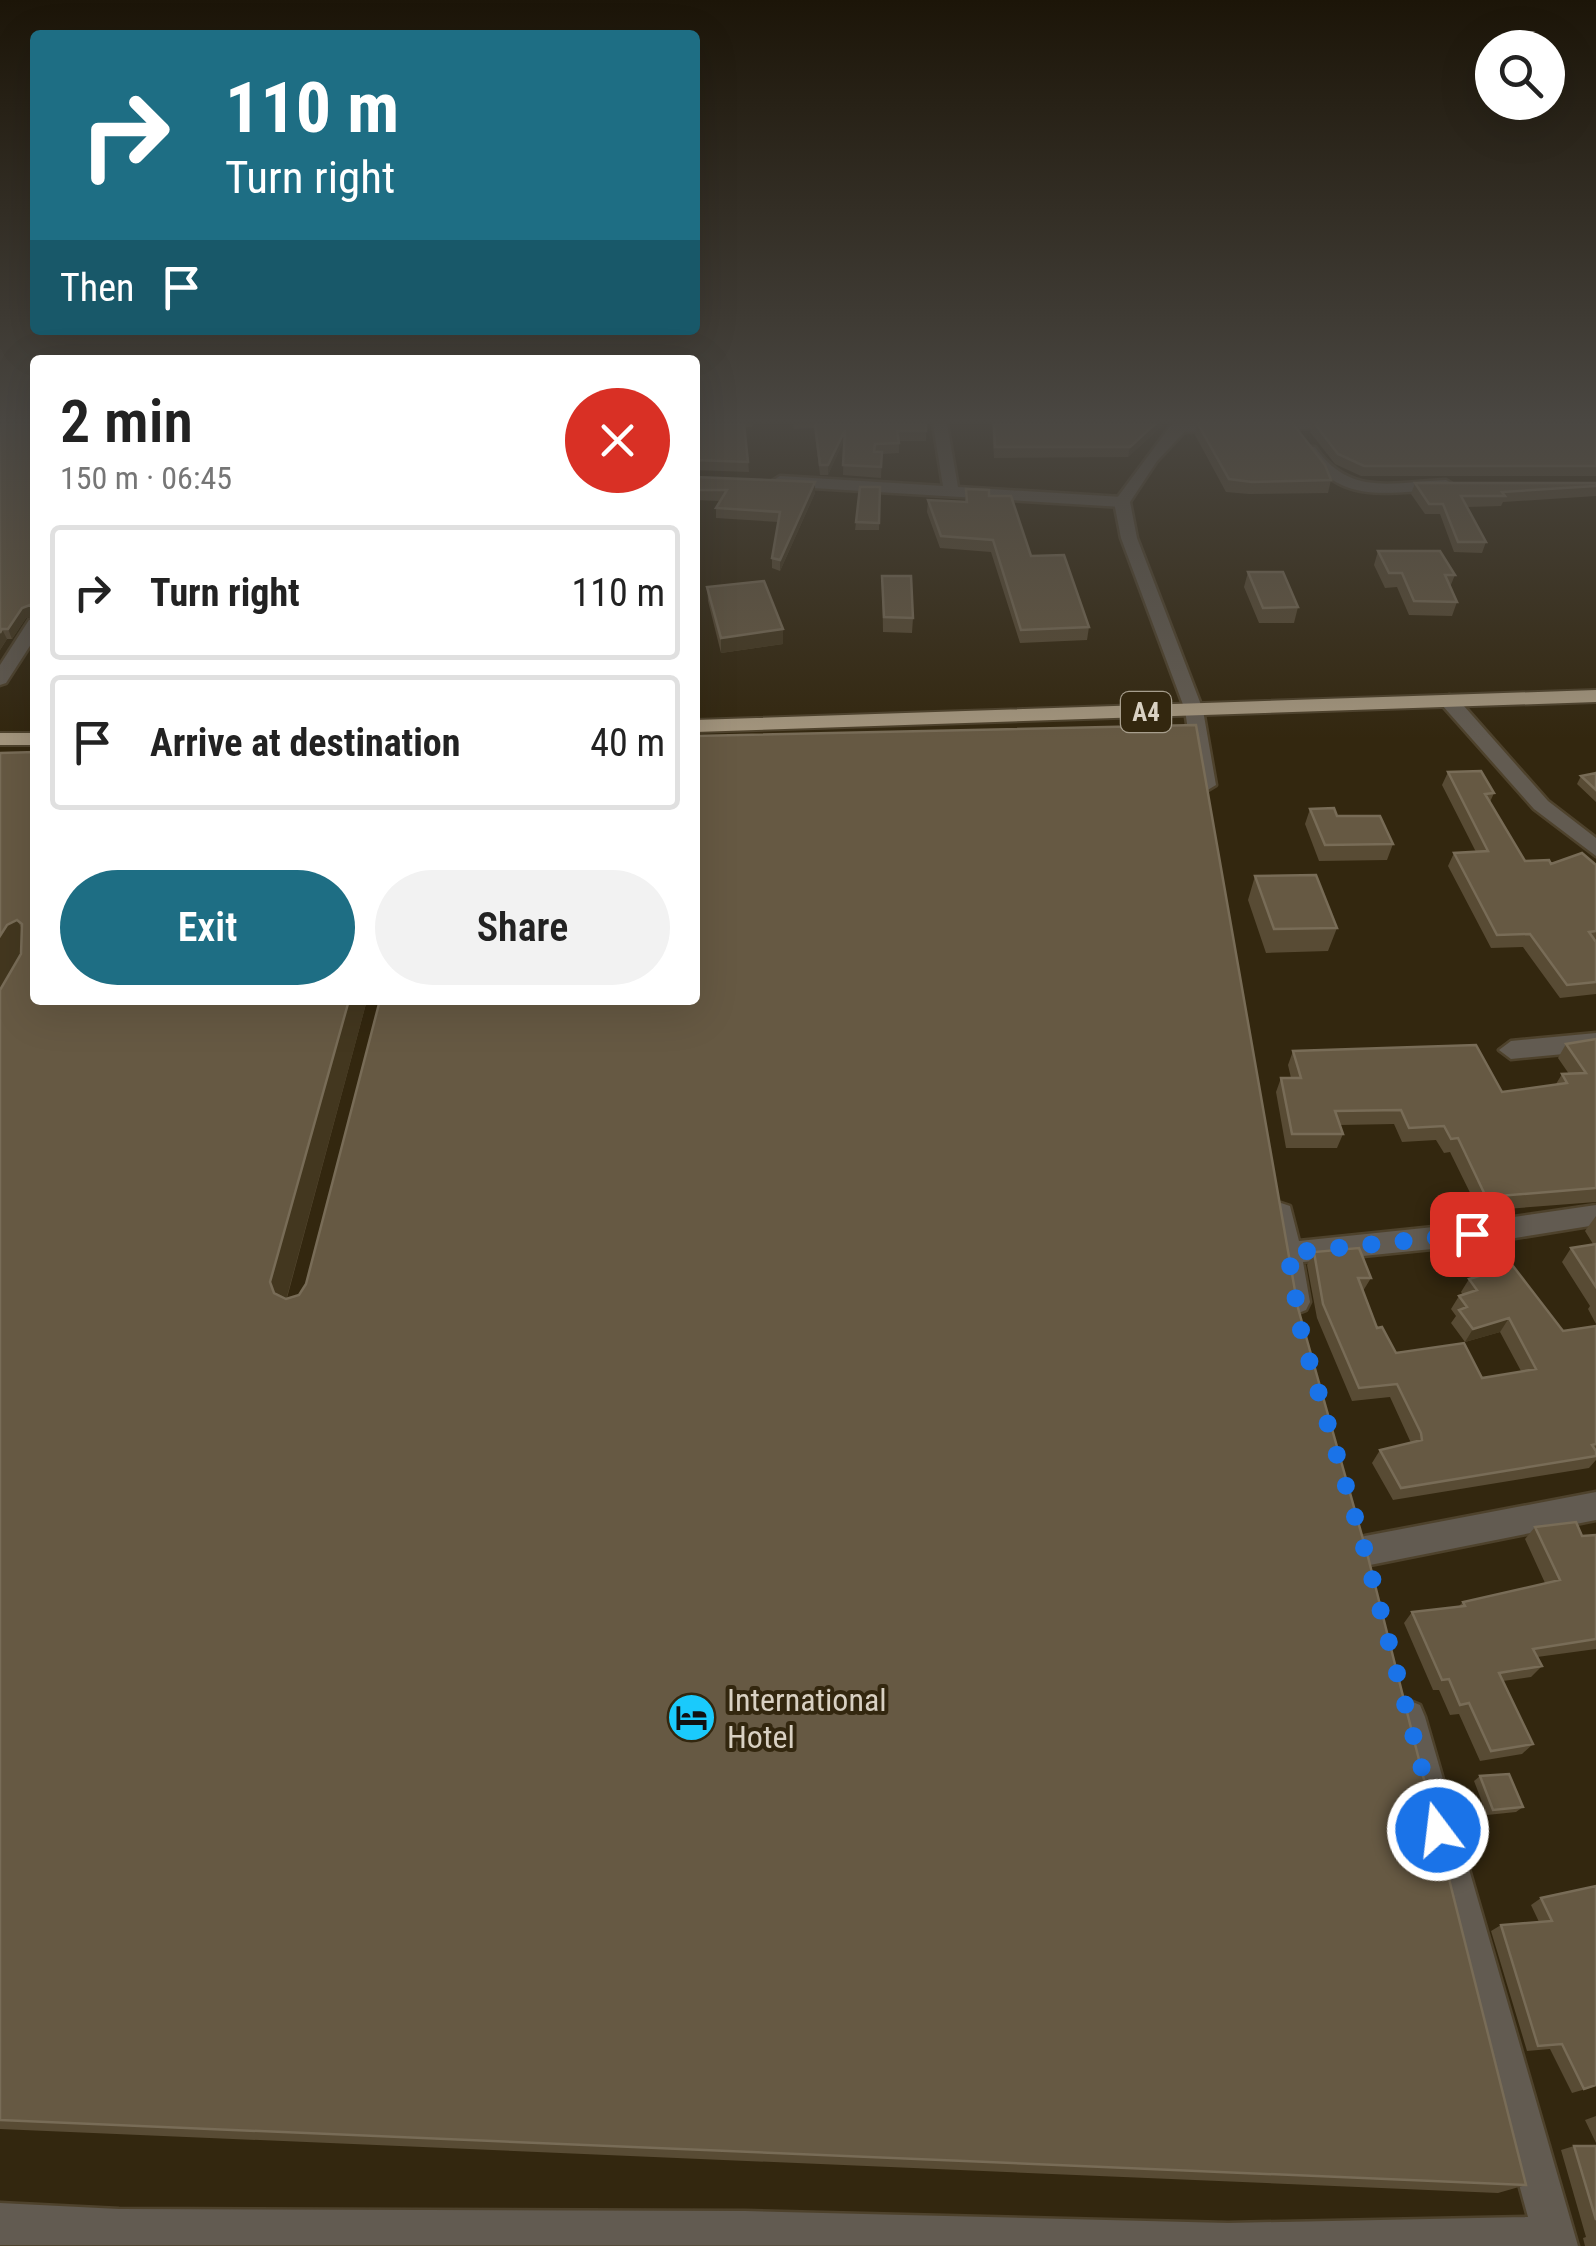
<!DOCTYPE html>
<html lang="en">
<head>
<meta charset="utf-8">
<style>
	body { margin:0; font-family:"Roboto Condensed",sans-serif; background:#f2f2f2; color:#222; height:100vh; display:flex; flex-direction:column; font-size:38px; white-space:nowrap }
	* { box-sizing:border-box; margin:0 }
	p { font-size:32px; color:#767676 }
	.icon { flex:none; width:55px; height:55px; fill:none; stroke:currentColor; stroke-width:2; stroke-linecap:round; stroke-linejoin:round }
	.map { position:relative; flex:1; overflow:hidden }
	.panel { position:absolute; left:30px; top:355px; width:670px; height:650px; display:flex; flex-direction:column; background:#fff; border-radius:10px; box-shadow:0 10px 40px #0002 }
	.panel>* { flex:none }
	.hud { position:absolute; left:30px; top:30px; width:670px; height:305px; border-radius:10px; box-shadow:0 10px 40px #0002; background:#1e6e84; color:#fff; overflow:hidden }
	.buttons { position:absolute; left:1475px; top:30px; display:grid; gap:20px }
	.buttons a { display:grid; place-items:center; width:90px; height:90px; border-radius:50%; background:#fff; box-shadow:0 10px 40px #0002; font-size:50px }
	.pin { position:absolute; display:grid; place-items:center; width:85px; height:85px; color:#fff; margin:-42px; border-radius:20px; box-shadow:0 5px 15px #0006 }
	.me { position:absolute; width:110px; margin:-55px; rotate:345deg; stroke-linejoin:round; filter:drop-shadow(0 0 8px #0008) }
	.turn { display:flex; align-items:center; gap:35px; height:210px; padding:0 30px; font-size:45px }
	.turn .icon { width:130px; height:130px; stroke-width:2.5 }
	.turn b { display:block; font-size:70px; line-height:85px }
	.then { display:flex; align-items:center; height:95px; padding:0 30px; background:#0003; gap:20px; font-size:38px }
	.round { display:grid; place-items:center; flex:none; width:105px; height:105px; border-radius:52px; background:#f2f2f2 }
	.summary { display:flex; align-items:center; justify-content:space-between; height:170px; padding:0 30px }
	h1 { font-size:60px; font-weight:600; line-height:75px }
	.button { display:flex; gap:20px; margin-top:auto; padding:20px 30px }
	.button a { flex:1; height:115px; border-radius:60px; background:#1e6e84; color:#fff; font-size:40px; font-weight:600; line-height:115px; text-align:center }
	.button a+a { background:#f2f2f2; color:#222 }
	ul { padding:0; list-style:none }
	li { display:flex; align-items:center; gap:30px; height:135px; margin:0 20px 15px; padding:0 10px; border:5px solid #e0e0e0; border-radius:10px }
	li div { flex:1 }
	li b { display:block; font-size:38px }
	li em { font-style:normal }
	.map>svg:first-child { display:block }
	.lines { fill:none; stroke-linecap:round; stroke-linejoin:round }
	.minor-casing { stroke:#4e422c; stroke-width:5 }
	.tertiary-casing { stroke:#4e422c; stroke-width:5 }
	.trunk-casing { stroke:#4e422c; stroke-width:4 }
	.minor { fill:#625b51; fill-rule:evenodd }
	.tertiary { fill:#625b51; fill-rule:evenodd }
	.trunk { fill:#a4967e; fill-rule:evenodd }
	.wall { fill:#584b34 }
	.shaded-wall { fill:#43371f }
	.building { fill:#665943; stroke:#786c57; stroke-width:2.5 }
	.route { stroke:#1a73e8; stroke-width:18; stroke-dasharray:0 32.4 }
	.labels { text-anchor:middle; stroke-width:8; stroke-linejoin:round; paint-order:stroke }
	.shield { fill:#33270f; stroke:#a79e8d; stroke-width:2.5 }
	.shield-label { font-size:25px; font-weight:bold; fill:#d9d1c3 }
	.near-poi-label { font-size:32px; fill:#d9d1c3; stroke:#33270f; text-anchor:start }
</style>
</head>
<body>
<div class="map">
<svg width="1596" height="2246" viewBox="0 0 1596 2246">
	<rect width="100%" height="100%" fill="#33270f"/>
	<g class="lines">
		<defs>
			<path id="minor" d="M933 424H947L958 487 1122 497 1130 502 1122 507 780 486 772 481 780 476 943 486Z
				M1177 424H1331L1324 428 1181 432 1174 428Z
				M1305 447H1315C1350 497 1392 482 1446 480L1454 485 1446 490C1385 491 1342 507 1303 450Z
				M35 619V638L6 683 0 685V665L29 620Z
				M1449 695 1456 697 1548 801 1596 838V856L1534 809 1442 705 1440 701Z
				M1194 704 1203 710 1216 785 1206 791 1196 785 1185 710Z
				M1596 1033V1051L1511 1059 1499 1050 1511 1041Z
				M1281 1203 1290 1206 1299 1241 1472 1223 1596 1205V1225L1472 1245 1303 1262 1310 1302 1306 1310 1296 1314 1286 1310 1282 1302 1268 1213 1272 1206Z
				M1596 1492V1520L1365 1566 1354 1562 1349 1551 1354 1540 1365 1536Z
				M1408 1700 1420 1705 1425 1717 1578 2246 0 2245V2203L119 2209 745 2211 1228 2223 1528 2217 1391 1717 1396 1705Z"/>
			<path id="tertiary" d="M1172 424H1187L1188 428 1157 461 1130 502 1137 538 1203 710 1194 716 1185 710 1121 538 1114 502Z"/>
			<path id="trunk" d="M1596 690V702L695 732V720Z
				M0 733H35V745H0Z"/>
		</defs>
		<use href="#minor" class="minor-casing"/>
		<use href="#tertiary" class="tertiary-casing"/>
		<use href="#trunk" class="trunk-casing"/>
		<use href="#minor" class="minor"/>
		<use href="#tertiary" class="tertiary"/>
		<use href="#trunk" class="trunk"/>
	</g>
	<path class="wall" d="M0 424H35V630L34 615 26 618 12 639H7L0 650Z
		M695 424H753L752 427H745L749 472 695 470Z
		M793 424H926V441H899V453L882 454 881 478 843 475 844 440 828 475H820L814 428 794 429Z
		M992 424H1164L1128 457 994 458Z
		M1197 424 1331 480 1328 493 1249 494 1226 492 1195 435Z
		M1312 424H1596V476H1361L1335 464 1310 432Z
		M695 477 815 482V493L780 571 772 568V558L778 522 716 518V508L720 501 695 500Z
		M1415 483H1596V496L1503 502 1501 506 1467 507 1486 542 1482 553 1454 552 1440 514H1425L1411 494Z
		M880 487 879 530H855L856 522Z
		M966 489 989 496 1031 556 1089 627 1087 640 1020 643 991 552 940 548 927 512 928 500 965 502Z
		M1378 551 1455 575 1450 587 1457 602 1452 616 1409 615 1397 587 1385 588 1374 565Z
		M1248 572 1298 607 1294 623H1259L1244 587Z
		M882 576 913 618 912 633 883 632Z
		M707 587 783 644 721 653 708 601Z
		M0 753 35 1000H367L287 1298 1298 1308 1526 2185 1498 2193 0 2129Z
		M1596 771V802L1577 784 1581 776 1595 773Z
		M1448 772 1494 793 1490 802 1525 861 1596 865V994L1560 998 1523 947 1491 948 1448 866 1454 853 1476 852 1442 785Z
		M1310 809 1337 816 1393 844 1387 860 1319 861 1305 824Z
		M1255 876 1337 928 1328 951 1266 953 1248 900Z
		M1596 1039V1202L1479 1211 1450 1152 1444 1153 1436 1140 1402 1142 1394 1124 1340 1125 1343 1134 1337 1148H1286L1276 1092 1281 1078H1291L1288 1065 1293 1051 1502 1092 1556 1084 1562 1074H1569L1558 1058 1566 1044Z
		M1596 1216V1324L1588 1309 1590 1306 1562 1262 1571 1248 1593 1244 1585 1231Z
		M1314 1252 1371 1278 1363 1291 1377 1328 1396 1353 1482 1378 1521 1371 1500 1332 1465 1342 1451 1323 1456 1316 1451 1309 1459 1296 1463 1295 1461 1292 1469 1279 1563 1331 1596 1326V1460L1589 1468 1393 1500 1372 1463 1380 1450 1411 1443 1390 1397 1352 1401 1317 1318 1307 1265Z
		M1535 1527 1582 1536 1596 1535V1649L1537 1657 1542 1666 1531 1677 1503 1681 1533 1744 1522 1754 1480 1761 1459 1714 1450 1715 1439 1690H1433L1404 1623 1412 1612 1458 1607 1463 1602 1545 1583 1525 1539Z
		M1480 1776 1523 1807 1516 1812 1487 1815 1474 1781Z
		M1596 1886V2086L1572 2093 1550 2049 1527 2051 1491 1931 1501 1925 1539 1922 1531 1905 1541 1898Z
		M1596 2116V2143L1585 2120Z
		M1574 2146H1596V2246H1585L1583 2238 1586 2237 1561 2150Z"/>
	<path class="shaded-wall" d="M1155 424H1164L1128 457 1130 447Z
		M845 430 844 440 828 475V465Z
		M815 482V493L780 571V560Z
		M30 605 34 615 26 618 12 639 8 629 22 608Z
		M2 629 7 639 0 650V633Z
		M783 629V644L721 653V638Z
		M17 920 34 952 0 997V936L7 925Z
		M349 1000H367L283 1311 270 1282Z
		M1509 1318 1500 1332 1465 1342 1473 1329Z"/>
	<path class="building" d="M0 424H35V628L34 609 30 605 22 608 8 629H2L0 633Z
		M695 424H744L748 462 695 460Z
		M815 424H926V431H897L899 443 875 444 874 452H882L881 467 843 465 845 430 828 465H820Z
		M994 424H1155L1130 447H995Z
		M1198 424H1293L1325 465 1331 480 1252 482 1229 479Z
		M1315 424H1596V466H1364L1338 454Z
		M695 477 815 482 780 560 772 558 780 512 716 508 727 490H695Z
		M1415 483H1596V486L1502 492 1505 496H1461L1486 542H1458L1443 504H1429Z
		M860 487H880L879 523 856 522Z
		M966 489 989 490V496H1011L1031 556 1064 555 1089 627 1021 630 993 540 941 536 928 500 967 502Z
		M1378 551H1440L1455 575H1445L1457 602 1414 601 1402 573H1389Z
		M1248 572H1283L1298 607 1263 608Z
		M882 576H911L913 618 884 617Z
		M764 581 783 629 721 638 707 587Z
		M1196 725 1298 1308 1368 1557 1526 2185 0 2120V990L21 954 22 924 17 920 7 925 0 936V753L35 752V1000H349L270 1282 274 1293 286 1299 299 1295 306 1284 380 1000H695V736Z
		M1481 771 1494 793 1485 794 1525 861 1549 860 1551 864 1582 853 1596 865V931L1589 932 1596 942V982L1567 985 1530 934 1497 935 1454 853 1488 851 1448 772Z
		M1596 773V790L1581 776Z
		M1334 808 1337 816H1380L1393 844 1325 845 1310 809Z
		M1316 875 1337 928 1274 929 1255 876Z
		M1596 1039V1188L1486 1197 1458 1138 1451 1139 1444 1126 1409 1128 1401 1110 1335 1111 1343 1134H1292L1281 1078H1301L1293 1051 1476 1045 1502 1092 1567 1083 1562 1074 1586 1073 1566 1044Z
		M1596 1244V1287L1571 1248Z
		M1359 1248 1371 1278H1358L1377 1328 1382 1327 1396 1353 1464 1343 1482 1378 1536 1369 1509 1318 1473 1329 1459 1310 1467 1307 1459 1296 1477 1290 1469 1279 1513 1266 1563 1331 1596 1326V1444L1592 1445 1596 1451V1456L1401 1488 1380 1450 1422 1440 1421 1433 1397 1384 1359 1388 1323 1304 1314 1252Z
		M1576 1522 1582 1536 1596 1535V1639L1533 1649 1542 1666 1499 1673 1533 1744 1491 1751 1469 1703 1460 1705 1449 1679 1442 1680 1412 1612 1465 1606 1463 1602 1560 1580 1535 1527Z
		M1509 1774 1523 1807 1493 1810 1480 1776Z
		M1596 1886V2085L1584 2089 1562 2044 1538 2046 1501 1925 1552 1921 1541 1898Z
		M1574 2146H1596V2220Z"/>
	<linearGradient id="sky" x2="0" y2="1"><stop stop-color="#1c1508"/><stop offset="0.57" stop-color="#4a4742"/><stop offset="1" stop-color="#4a4742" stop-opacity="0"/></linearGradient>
	<rect width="1596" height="739" fill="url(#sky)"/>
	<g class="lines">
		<path class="route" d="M1438 1830 1365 1551 1302 1336 1288 1253 1472 1234"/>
	</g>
	<defs>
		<symbol id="hotel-disc" viewBox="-11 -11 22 22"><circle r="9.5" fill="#1acafc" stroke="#33270f"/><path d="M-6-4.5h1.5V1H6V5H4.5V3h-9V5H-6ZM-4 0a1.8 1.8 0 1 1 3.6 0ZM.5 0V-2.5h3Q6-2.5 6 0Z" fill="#111"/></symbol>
	</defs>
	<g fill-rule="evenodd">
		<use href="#hotel-disc" x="664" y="1690" width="55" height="55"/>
	</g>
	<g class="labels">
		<rect class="shield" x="1121" y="692" width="50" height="40" rx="8"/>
		<g class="shield-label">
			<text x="1146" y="721">A4</text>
		</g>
		<g class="near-poi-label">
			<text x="727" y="1711">International<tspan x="727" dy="37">Hotel</tspan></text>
		</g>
	</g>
</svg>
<div class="buttons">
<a><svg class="icon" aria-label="search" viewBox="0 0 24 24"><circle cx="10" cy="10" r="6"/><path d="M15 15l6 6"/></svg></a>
</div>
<div class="pin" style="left:1472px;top:1234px;background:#d93025"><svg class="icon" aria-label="arrive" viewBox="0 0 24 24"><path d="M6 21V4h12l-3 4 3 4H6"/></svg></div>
<svg class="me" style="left:1438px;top:1830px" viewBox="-20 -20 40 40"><circle r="17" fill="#1a73e8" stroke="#fff" stroke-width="3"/><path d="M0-11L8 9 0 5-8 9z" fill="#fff"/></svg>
<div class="hud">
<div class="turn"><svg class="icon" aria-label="right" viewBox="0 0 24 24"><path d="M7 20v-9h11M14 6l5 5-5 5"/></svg><div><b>110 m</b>Turn right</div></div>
<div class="then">Then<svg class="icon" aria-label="arrive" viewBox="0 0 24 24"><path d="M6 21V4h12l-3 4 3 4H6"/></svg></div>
</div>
<section class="panel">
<div class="summary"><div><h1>2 min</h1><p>150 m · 06:45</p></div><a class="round" style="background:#d93025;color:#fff"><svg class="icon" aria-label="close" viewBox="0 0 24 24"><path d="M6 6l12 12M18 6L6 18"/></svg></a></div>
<ul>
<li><svg class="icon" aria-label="right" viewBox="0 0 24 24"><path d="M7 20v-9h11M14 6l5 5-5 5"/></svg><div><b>Turn right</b></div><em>110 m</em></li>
<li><svg class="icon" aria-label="arrive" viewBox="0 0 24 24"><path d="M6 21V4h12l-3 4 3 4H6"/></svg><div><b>Arrive at destination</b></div><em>40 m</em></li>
</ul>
<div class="button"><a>Exit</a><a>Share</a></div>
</section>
</div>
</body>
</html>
